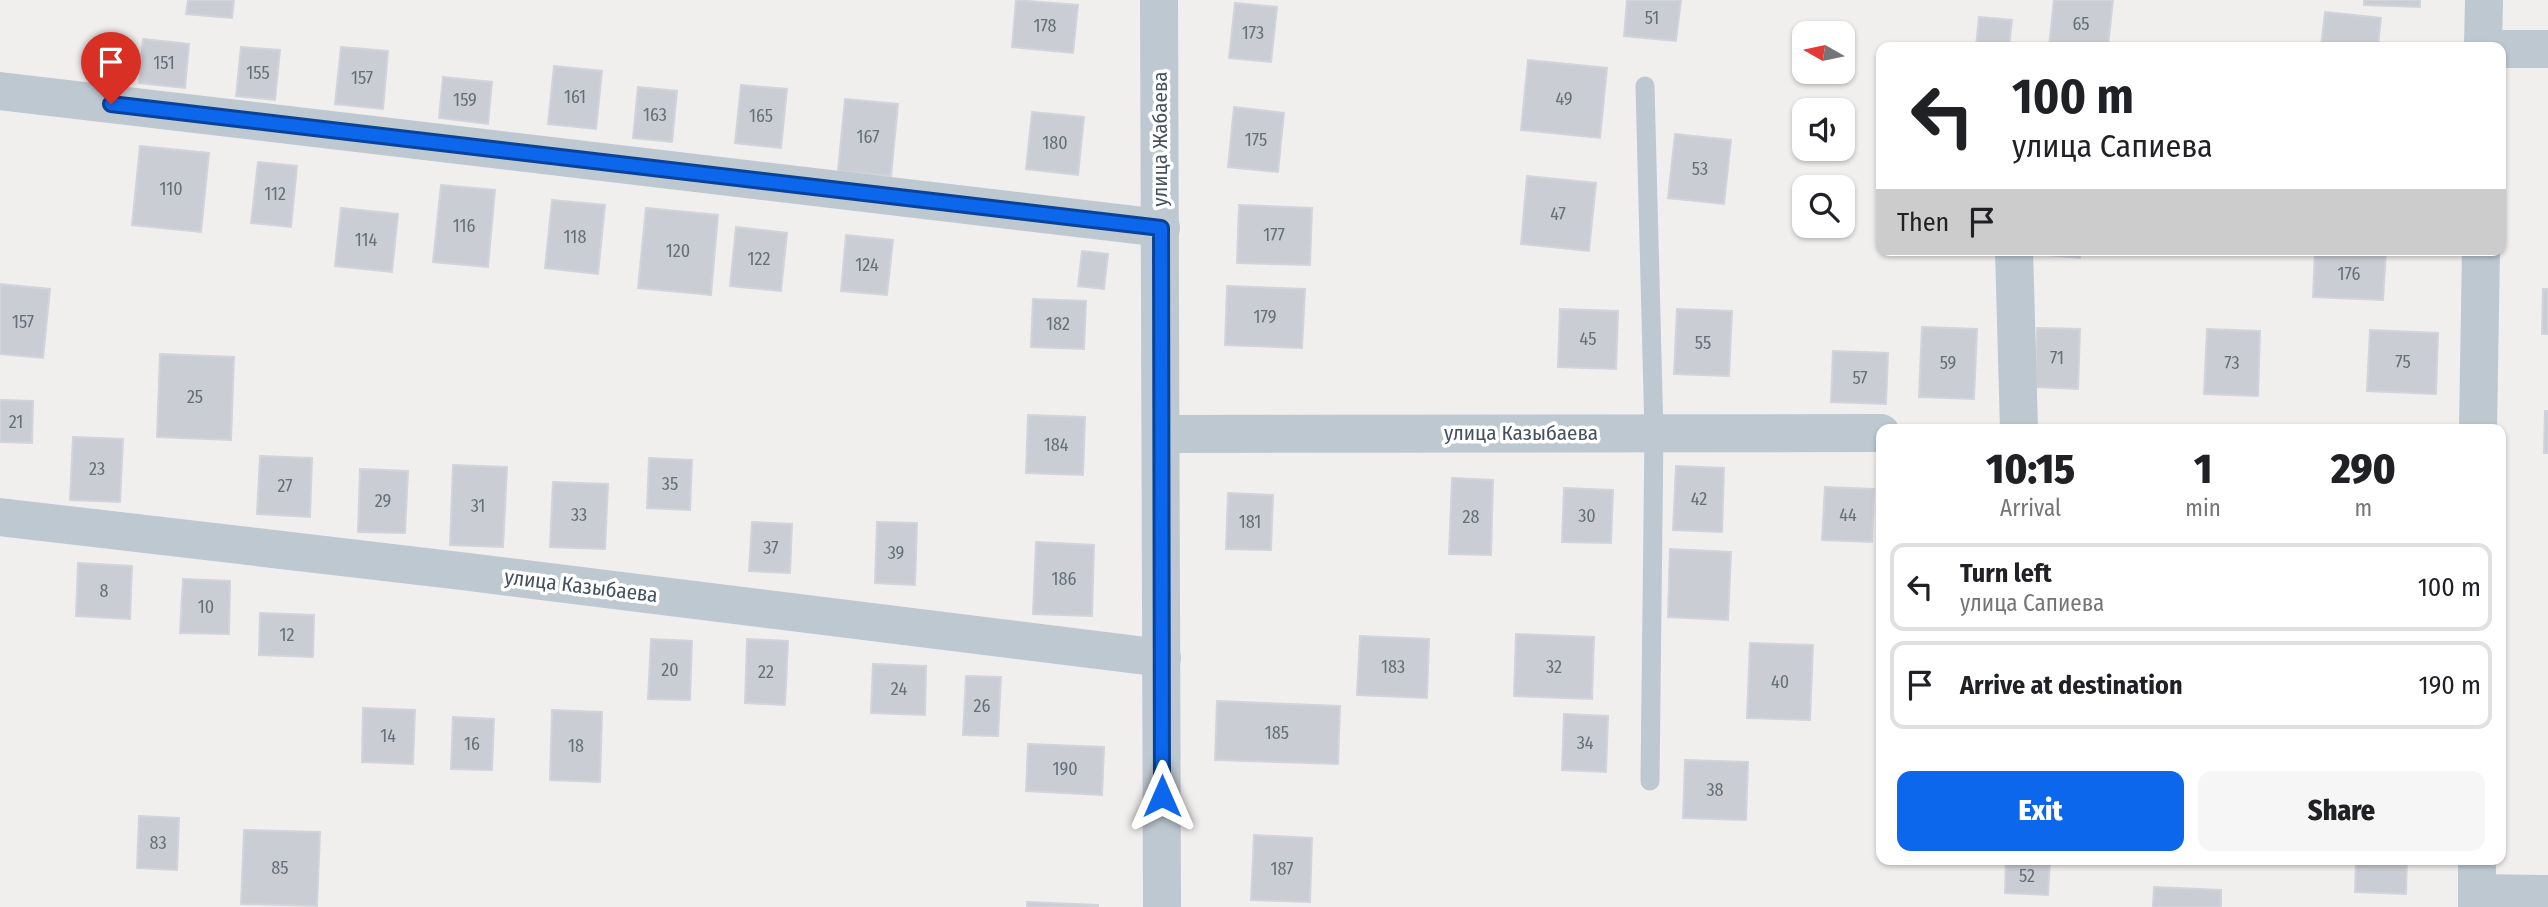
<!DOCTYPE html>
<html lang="en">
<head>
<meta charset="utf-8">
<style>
	body { margin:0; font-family:"Fira Sans Condensed",sans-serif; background:#f6f6f6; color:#202124; height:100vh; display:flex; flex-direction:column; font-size:26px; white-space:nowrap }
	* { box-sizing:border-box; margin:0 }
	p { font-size:23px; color:#757577 }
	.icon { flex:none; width:38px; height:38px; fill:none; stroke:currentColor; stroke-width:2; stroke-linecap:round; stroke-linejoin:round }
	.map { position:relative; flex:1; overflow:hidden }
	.side { position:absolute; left:1876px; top:424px; width:630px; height:441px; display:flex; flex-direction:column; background:#fff; border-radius:14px; box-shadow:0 2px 5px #0004 }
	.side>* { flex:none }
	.guide { position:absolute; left:1876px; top:42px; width:630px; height:214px; border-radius:14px; box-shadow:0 2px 5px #0004; background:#fff; color:#202124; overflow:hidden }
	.needle { width:46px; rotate:279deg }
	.controls { position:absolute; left:1792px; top:21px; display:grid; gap:14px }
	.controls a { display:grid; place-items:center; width:63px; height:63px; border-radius:14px; background:#fff; box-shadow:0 2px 5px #0004; font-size:35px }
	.pin { position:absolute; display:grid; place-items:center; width:60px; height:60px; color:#fff; margin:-72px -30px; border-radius:50% 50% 50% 0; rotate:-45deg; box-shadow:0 0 7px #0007 }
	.pin .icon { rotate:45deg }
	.me { position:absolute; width:77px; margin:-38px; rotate:0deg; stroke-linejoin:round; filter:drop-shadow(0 0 5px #0008) }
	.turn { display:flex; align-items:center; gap:24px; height:147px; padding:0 21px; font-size:32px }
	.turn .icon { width:91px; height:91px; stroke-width:2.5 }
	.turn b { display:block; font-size:49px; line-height:60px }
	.then { display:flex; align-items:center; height:66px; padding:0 21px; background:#0003; gap:14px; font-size:26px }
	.eta { display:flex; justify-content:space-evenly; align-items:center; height:119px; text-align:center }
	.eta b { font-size:42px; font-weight:800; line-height:49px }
	.button { display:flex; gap:14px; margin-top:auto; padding:14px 21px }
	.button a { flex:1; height:80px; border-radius:14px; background:#0c67ec; color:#fff; font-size:28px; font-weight:800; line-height:80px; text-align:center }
	.button a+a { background:#f6f6f6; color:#202124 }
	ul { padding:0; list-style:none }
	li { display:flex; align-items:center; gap:21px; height:88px; margin:0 14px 10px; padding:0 7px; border:4px solid #e0e0e0; border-radius:14px }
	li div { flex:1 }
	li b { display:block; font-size:26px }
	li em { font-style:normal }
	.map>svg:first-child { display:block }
	.building { fill:#cacdd3; stroke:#d1d4da; stroke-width:2 }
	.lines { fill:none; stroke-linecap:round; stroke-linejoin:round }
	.service { stroke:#bdc8d1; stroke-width:19 }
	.minor { stroke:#bdc8d1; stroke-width:38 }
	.tertiary { stroke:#bdc8d1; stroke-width:38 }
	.route-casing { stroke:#084399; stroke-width:18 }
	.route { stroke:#0c67ec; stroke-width:12 }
	.labels { text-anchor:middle; stroke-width:7; stroke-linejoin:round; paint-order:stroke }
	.number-label { font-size:18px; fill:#66707a }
	.street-label { font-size:21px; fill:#45515d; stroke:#fff }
</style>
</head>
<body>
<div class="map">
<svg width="2548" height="907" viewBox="0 0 2548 907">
	<rect width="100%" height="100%" fill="#f1eeee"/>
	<path class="building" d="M188 0H234L232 18 186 14Z
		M1016 0 1078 5 1073 53 1012 47Z
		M1627 0H1681L1676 41 1624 36Z
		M2054 0H2113L2108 47H2049Z
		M2364 0H2420V7L2364 5Z
		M1235 3 1277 7 1271 62 1229 58Z
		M2325 12 2381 18 2378 47H2321Z
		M1979 17 2012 20 2009 47H1976Z
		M143 39 189 44 185 88 139 83Z
		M241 47 280 50 275 100 236 96Z
		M341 47 388 51 383 109 335 104Z
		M1528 60 1607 68 1600 138 1521 130Z
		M554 66 602 71 596 129 548 124Z
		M443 77 492 82 488 124 439 118Z
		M741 85 787 89 781 148 735 143Z
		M638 87 677 91 672 142 633 138Z
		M845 99 898 104 891 176 838 171Z
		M1234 107 1284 113 1278 172 1228 167Z
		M1032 112 1084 117 1078 175 1026 169Z
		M1675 134 1731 140 1724 204 1668 198Z
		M140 146 209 153 201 232 132 225Z
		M258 162 297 166 291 227 251 223Z
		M1527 176 1596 183 1589 251 1521 244Z
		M441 185 495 190 488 267 433 262Z
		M552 200 605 205 598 274 545 268Z
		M1239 205 1312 208 1310 265 1237 263Z
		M341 208 398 214 392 272 335 266Z
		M646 208 718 215 711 295 638 288Z
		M736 227 787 233 781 291 730 286Z
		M846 235 893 240 887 295 841 291Z
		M2041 250H2081L2080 258 2040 254Z
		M2315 250H2386L2383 300 2313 297Z
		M1082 251 1108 254 1104 289 1078 286Z
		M0 284 50 289 43 358 0 354Z
		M1227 286 1305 289 1302 348 1225 345Z
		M2543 289H2548V334H2542Z
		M1033 299 1086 301 1084 349 1031 347Z
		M1560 309 1618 311 1616 369 1558 367Z
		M1677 309 1732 311 1729 376 1674 374Z
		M1922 327 1977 329 1974 399 1919 397Z
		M2037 328 2080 329 2078 389 2035 387Z
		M2207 329 2260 331 2258 396 2204 394Z
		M2370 330 2438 333 2436 394 2367 391Z
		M1833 351 1888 353 1886 404 1831 402Z
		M160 354 234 357 231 440 157 437Z
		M0 400 33 401 32 443 0 442Z
		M2545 411H2548V453H2544Z
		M1028 415 1085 417 1083 475 1026 473Z
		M73 437 123 439 120 502 70 500Z
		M260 456 312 458 310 517 257 514Z
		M649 458 692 460 690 510 647 508Z
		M453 465 507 467 503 547 450 545Z
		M1676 466 1724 468 1722 532 1673 530Z
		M360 469 408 471 405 533 358 532Z
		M1452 478 1493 480 1491 555 1449 554Z
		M553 482 608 484 605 549 550 547Z
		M1825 487 1874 489 1872 542 1822 540Z
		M1564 488 1613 490 1611 543 1562 542Z
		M1228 493 1273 495 1271 550 1226 549Z
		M752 522 792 524 790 573 749 571Z
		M877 522 917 523 915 585 875 583Z
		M1036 542 1094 545 1092 616 1033 614Z
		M1670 549 1731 552 1728 620 1668 617Z
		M78 563 132 566 130 619 76 616Z
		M183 579 230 581 229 634 180 633Z
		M260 613 314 615 313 657 259 655Z
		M1516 634 1594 637 1592 699 1514 696Z
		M1360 636 1429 639 1427 698 1357 695Z
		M651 639 692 641 690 700 648 699Z
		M747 639 788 641 785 705 745 703Z
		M1750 643 1813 645 1810 720 1747 718Z
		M873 664 926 666 925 715 871 713Z
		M966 676 1001 677 998 736 963 735Z
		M1217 701 1340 706 1338 764 1215 760Z
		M363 708 415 710 413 764 362 762Z
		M552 710 602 712 600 782 550 780Z
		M1564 714 1608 716 1606 772 1562 770Z
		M453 717 494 719 492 770 451 769Z
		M1028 744 1104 747 1102 795 1026 791Z
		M1685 760 1748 762 1746 820 1683 818Z
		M139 816 179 818 177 870 137 868Z
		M244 830 320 832 317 906 241 904Z
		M1254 835 1312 838 1310 902 1251 900Z
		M2006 859H2050L2048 895 2005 893Z
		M2356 859H2407L2406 894 2355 892Z
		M2154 887 2221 890V907H2153Z
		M1027 902 1098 905V907H1027Z"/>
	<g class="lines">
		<path class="service" d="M1645 86 1654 433 1650 781"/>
		<path class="minor" d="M2501 49H2548
			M0 91 1161 228
			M2014 250 2019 429
			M1161 434 1881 433
			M0 517 461 571 1162 658
			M2477 893 2548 894"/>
		<path class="tertiary" d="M1159 0 1162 907
			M2483 47 2484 0
			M2478 429 2481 250
			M2477 907V859"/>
	</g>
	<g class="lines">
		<defs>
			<path id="route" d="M111 104 1161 228 1162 796"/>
		</defs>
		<use href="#route" class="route-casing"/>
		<use href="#route" class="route"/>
	</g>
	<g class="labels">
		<g class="number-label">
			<text x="1652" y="24">51</text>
			<text x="2081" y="30">65</text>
			<text x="1045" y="32">178</text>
			<text x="1253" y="39">173</text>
			<text x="164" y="69">151</text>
			<text x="258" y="79">155</text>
			<text x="362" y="84">157</text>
			<text x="575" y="103">161</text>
			<text x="1564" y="105">49</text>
			<text x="465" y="106">159</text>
			<text x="655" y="121">163</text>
			<text x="761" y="122">165</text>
			<text x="868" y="143">167</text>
			<text x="1256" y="146">175</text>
			<text x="1055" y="149">180</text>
			<text x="1700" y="175">53</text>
			<text x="171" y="195">110</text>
			<text x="275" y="200">112</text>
			<text x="1558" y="220">47</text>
			<text x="464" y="232">116</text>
			<text x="1274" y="241">177</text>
			<text x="575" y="243">118</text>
			<text x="366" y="246">114</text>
			<text x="678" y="257">120</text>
			<text x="759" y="265">122</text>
			<text x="867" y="271">124</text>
			<text x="2349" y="280">176</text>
			<text x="1265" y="323">179</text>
			<text x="23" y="328">157</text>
			<text x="1058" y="330">182</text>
			<text x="1588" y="345">45</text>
			<text x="1703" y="349">55</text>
			<text x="2057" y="364">71</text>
			<text x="2403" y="368">75</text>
			<text x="1948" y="369">59</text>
			<text x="2232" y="369">73</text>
			<text x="1860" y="384">57</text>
			<text x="195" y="403">25</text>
			<text x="16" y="428">21</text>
			<text x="1056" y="451">184</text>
			<text x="97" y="475">23</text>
			<text x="670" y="490">35</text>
			<text x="285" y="492">27</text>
			<text x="1699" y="505">42</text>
			<text x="383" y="507">29</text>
			<text x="478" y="512">31</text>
			<text x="579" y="521">33</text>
			<text x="1848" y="521">44</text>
			<text x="1587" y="522">30</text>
			<text x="1471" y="523">28</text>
			<text x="1250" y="528">181</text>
			<text x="771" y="554">37</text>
			<text x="896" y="559">39</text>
			<text x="1064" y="585">186</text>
			<text x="104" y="597">8</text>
			<text x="206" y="613">10</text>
			<text x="287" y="641">12</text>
			<text x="1393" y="673">183</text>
			<text x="1554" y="673">32</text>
			<text x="670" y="676">20</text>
			<text x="766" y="678">22</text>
			<text x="1780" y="688">40</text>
			<text x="899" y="695">24</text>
			<text x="982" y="712">26</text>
			<text x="1277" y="739">185</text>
			<text x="388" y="742">14</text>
			<text x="1585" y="749">34</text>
			<text x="472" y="750">16</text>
			<text x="576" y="752">18</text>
			<text x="1065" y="775">190</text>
			<text x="1715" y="796">38</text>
			<text x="158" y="849">83</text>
			<text x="280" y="874">85</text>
			<text x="1282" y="875">187</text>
			<text x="2027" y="882">52</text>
		</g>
		<g class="street-label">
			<text transform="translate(1160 139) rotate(-90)" y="7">улица Жабаева</text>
			<text x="1521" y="440">улица Казыбаева</text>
			<text transform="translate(581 586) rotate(7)" y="7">улица Казыбаева</text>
		</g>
	</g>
</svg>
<div class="controls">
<a><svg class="needle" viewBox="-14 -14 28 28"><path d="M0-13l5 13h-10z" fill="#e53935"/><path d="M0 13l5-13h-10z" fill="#757577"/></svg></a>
<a><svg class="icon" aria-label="sound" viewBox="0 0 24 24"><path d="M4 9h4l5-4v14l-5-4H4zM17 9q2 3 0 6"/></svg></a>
<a><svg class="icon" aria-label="search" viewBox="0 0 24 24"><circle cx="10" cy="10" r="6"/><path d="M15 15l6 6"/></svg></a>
</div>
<div class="pin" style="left:111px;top:104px;background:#d93025"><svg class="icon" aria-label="arrive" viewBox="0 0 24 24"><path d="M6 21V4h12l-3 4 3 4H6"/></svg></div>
<svg class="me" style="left:1162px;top:796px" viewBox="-20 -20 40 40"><path d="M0-17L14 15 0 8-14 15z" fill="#0c67ec" stroke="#fff" stroke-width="4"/></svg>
<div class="guide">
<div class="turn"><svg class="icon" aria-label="left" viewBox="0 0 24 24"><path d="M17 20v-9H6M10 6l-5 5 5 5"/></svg><div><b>100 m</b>улица Сапиева</div></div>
<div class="then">Then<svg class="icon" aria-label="arrive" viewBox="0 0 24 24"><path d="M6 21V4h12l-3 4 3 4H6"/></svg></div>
</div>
<section class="side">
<div class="eta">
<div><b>10:15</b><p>Arrival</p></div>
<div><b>1</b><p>min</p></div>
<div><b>290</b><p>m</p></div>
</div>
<ul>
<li><svg class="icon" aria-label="left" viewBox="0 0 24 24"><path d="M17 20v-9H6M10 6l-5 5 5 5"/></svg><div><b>Turn left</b><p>улица Сапиева</p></div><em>100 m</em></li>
<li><svg class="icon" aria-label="arrive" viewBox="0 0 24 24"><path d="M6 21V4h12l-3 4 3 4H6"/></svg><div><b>Arrive at destination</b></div><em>190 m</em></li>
</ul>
<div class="button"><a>Exit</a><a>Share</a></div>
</section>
</div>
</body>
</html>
